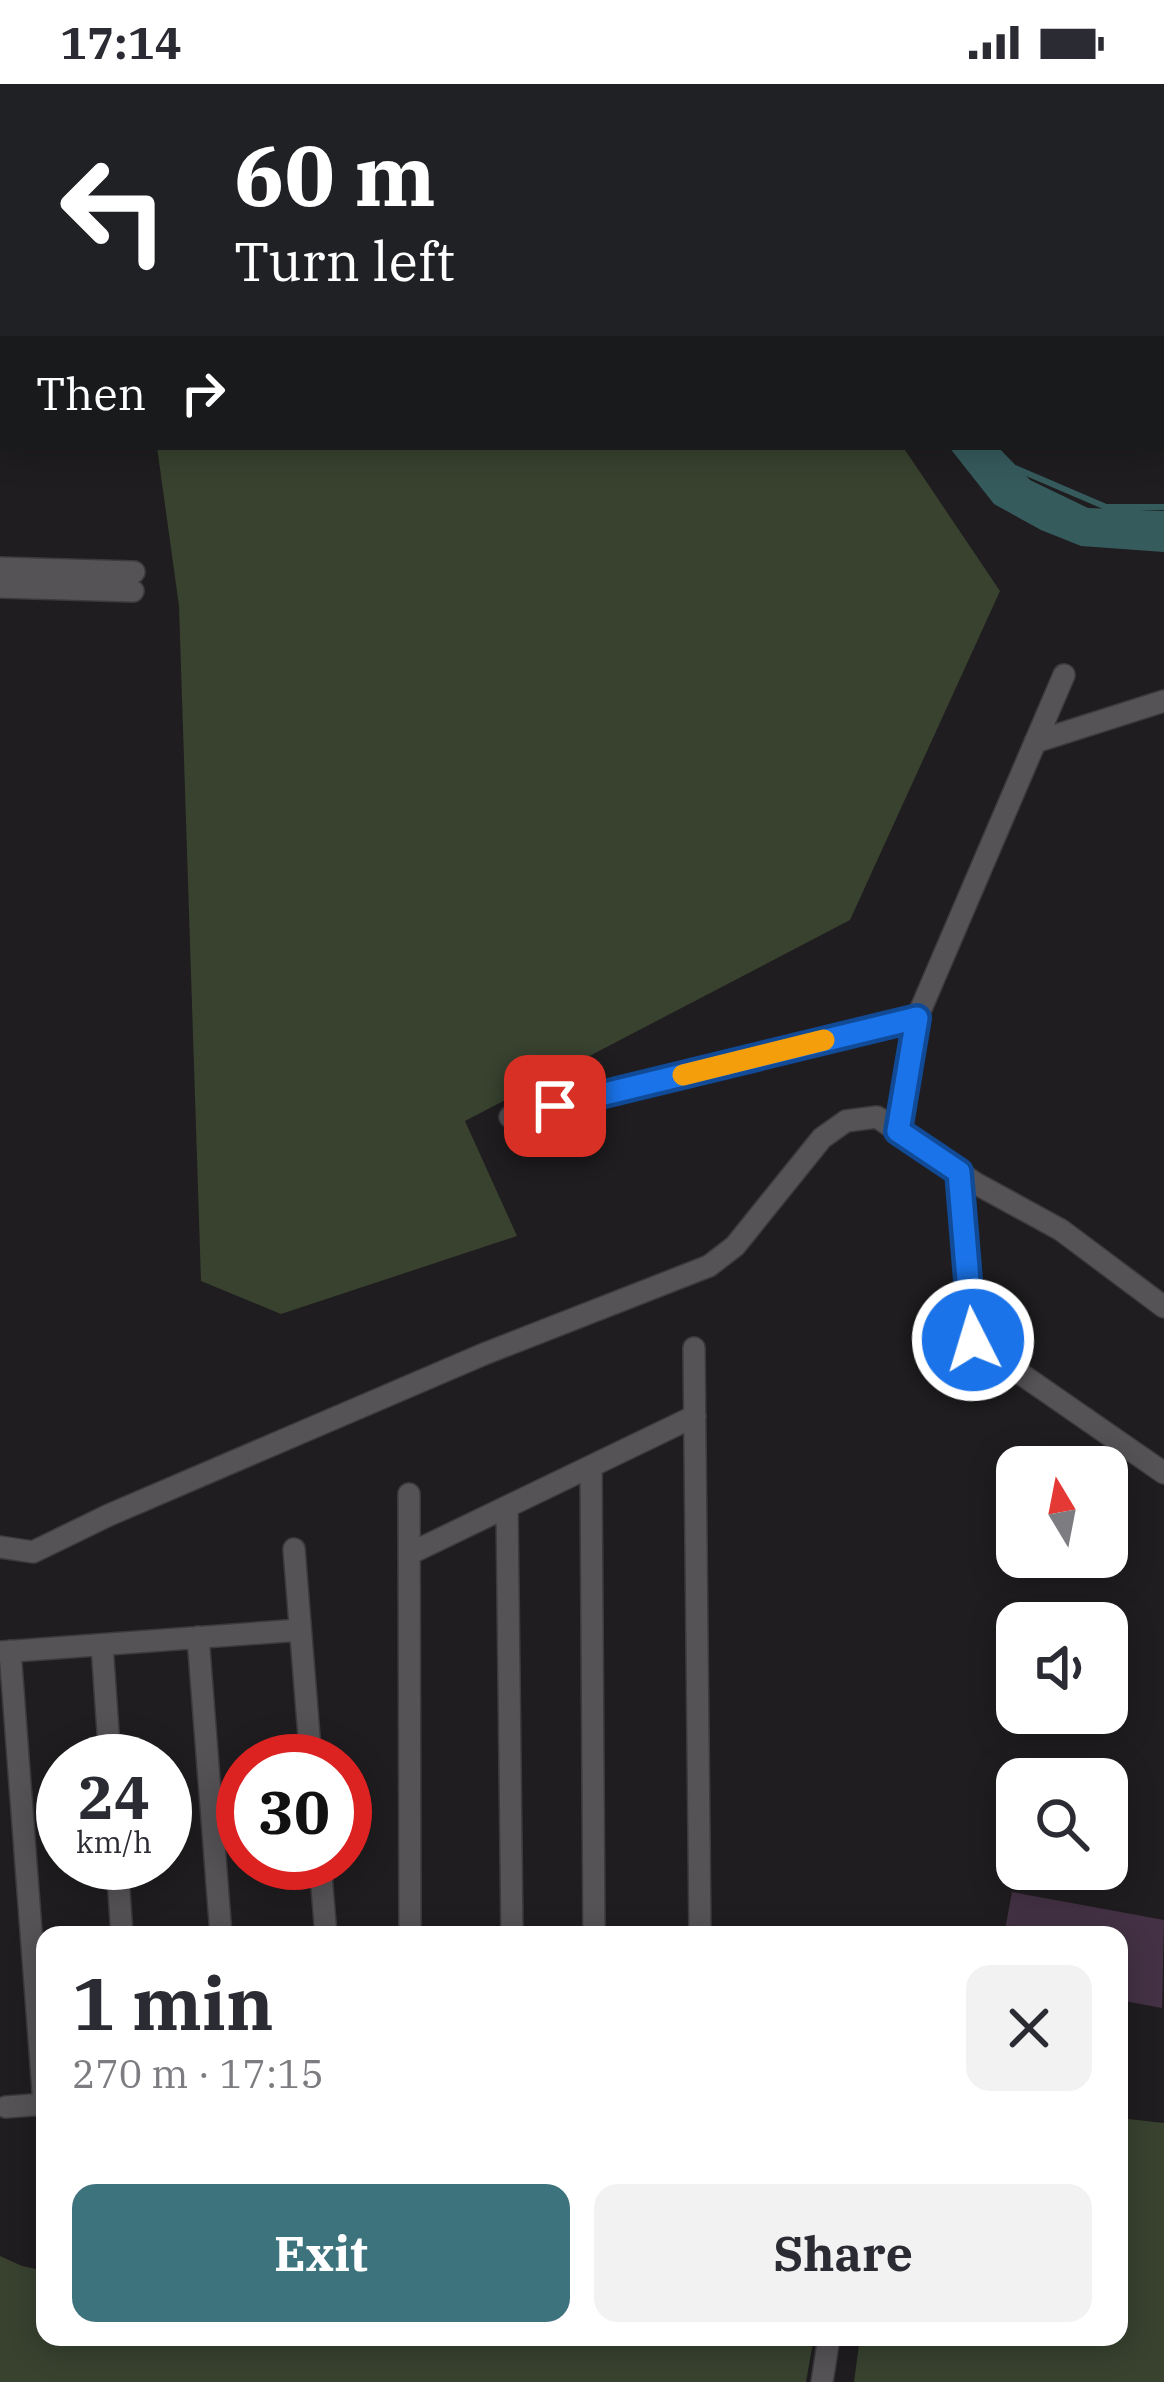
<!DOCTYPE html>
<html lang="en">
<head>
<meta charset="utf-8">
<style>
	body { margin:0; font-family:"IBM Plex Serif",serif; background:#f2f2f3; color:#2b2b33; height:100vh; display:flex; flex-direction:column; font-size:45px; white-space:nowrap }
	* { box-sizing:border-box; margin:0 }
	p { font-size:39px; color:#7c7c81 }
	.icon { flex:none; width:66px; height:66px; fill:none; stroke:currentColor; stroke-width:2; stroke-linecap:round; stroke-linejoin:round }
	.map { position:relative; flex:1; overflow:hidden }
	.details { position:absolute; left:36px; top:1842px; width:1092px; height:420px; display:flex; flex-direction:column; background:#fff; border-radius:24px; box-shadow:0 6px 30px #0003 }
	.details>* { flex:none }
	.top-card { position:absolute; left:0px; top:0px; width:1164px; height:366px; box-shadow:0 6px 30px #0003; background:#202124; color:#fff; overflow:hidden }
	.needle { width:78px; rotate:350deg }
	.buttons { position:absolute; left:996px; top:1362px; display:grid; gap:24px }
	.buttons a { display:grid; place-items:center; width:132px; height:132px; border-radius:24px; background:#fff; box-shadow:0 6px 30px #0003; font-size:60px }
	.speed { position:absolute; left:36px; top:1650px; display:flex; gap:24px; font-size:60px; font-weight:700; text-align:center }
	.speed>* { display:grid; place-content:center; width:156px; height:156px; border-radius:50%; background:#fff; box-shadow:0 6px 30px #0003; line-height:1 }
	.speed small { font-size:30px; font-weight:400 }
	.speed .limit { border:18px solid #d22; background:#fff; color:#111 }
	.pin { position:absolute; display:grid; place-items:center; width:102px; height:102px; color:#fff; margin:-51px; border-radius:24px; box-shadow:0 6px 18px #0006 }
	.me { position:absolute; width:132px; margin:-66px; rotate:355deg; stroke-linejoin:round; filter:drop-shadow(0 0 9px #0008) }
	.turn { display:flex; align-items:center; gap:42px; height:252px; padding:0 36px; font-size:54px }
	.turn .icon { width:156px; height:156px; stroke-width:2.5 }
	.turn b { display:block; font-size:84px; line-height:102px }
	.then { display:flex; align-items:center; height:114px; padding:0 36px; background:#0003; gap:24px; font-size:45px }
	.round { display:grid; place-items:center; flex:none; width:126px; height:126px; border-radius:24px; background:#f2f2f3 }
	.overview { display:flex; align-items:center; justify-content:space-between; height:204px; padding:0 36px }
	h1 { font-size:72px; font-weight:700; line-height:90px }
	.cta { display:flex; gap:24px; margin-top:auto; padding:24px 36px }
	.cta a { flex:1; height:138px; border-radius:24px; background:#3d737d; color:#fff; font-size:48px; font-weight:700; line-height:138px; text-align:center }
	.cta a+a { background:#f2f2f3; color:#2b2b33 }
	.status { display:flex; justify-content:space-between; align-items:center; height:84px; padding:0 60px; background:#fff; direction:ltr }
	.status svg { height:33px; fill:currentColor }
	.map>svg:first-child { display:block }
	.green { fill:#38422f }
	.water { fill:#365b5d }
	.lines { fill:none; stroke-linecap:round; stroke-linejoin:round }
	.stream { stroke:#365b5d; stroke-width:6 }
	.building { fill:#443145 }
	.minor-casing { stroke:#3c3a3c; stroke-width:24 }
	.minor { stroke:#565356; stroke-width:21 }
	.route-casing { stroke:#114b97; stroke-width:30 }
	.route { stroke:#1a73e8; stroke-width:21 }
	.slow { stroke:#f59e0b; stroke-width:21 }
</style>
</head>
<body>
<div class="status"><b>17:14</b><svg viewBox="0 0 49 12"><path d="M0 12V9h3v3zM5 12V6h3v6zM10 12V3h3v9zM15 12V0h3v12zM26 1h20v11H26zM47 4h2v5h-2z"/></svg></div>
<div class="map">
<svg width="1164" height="2298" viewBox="0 0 1164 2298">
	<rect width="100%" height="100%" fill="#1f1d1f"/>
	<path class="green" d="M157 363H903L1000 507 850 836 465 1037 517 1152 281 1230 201 1197 179 522Z
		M1119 2034 1164 2039V2298H854L860 2253H1119Z
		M0 2172 22 2182 45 2187V2253H814L806 2298H0Z"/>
	<path class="water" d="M949 363H998L1030 396 1088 424 1164 427V468L1081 462 1041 446 994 420Z"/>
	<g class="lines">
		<path class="stream" d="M1015 384 1106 423H1164"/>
	</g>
	<path class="building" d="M1012 1808 1164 1836 1162 1924 1119 1916V1851H1004Z"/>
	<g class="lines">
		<defs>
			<path id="minor" d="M36 0V3
				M190 0V3
				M536 0 603 3
				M710 0 711 3
				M984 0 985 3
				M0 159 3 158
				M0 484 134 488
				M0 503 133 507
				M1035 658 1164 617
				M510 1033 917 934
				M898 1047 917 934 1064 591
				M959 1088 972 1256 1164 1389
				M694 1264 700 1851
				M591 1383 594 1851
				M409 1410 410 1851
				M507 1423 512 1851
				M0 1463 33 1468 109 1431 484 1270 709 1182 735 1162 822 1054 846 1037 877 1033 975 1099 1061 1146 1164 1223
				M294 1465 311 1677
				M409 1470 695 1332
				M198 1553 221 1851
				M102 1561 110 1677
				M10 1567 44 2020
				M1 1568 300 1546
				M117 1779 122 1851
				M320 1779 326 1851
				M6 2023 45 2020
				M822 2298 829 2253"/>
		</defs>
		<use href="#minor" class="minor-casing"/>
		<use href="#minor" class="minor"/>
	</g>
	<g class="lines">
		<defs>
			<path id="route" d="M555 1022 917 934 898 1047 959 1088 973 1256"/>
		</defs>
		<use href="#route" class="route-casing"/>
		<use href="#route" class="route"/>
		<path class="slow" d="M683 991 824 956"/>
	</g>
</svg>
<div class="buttons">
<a><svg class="needle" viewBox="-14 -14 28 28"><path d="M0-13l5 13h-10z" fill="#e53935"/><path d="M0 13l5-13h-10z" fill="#7c7c81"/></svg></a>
<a><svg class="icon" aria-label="sound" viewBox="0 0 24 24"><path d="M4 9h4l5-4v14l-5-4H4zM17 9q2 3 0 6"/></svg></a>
<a><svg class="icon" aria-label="search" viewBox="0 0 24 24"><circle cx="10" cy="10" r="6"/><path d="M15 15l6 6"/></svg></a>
</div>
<div class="speed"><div>24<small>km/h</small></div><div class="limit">30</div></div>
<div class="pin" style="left:555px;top:1022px;background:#d93025"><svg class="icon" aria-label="arrive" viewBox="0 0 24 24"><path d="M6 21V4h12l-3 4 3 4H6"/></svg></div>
<svg class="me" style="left:973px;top:1256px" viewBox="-20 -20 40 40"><circle r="17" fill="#1a73e8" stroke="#fff" stroke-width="3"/><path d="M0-11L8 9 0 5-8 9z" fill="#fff"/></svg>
<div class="top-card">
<div class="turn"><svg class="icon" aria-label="left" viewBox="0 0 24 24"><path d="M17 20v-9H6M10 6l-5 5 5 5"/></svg><div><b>60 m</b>Turn left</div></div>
<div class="then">Then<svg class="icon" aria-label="right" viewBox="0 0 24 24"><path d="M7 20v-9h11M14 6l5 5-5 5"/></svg></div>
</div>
<section class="details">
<div class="overview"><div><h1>1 min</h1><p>270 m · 17:15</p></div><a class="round"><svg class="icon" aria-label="close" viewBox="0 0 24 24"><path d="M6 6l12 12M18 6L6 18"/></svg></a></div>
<div class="cta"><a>Exit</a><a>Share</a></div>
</section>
</div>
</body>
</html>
